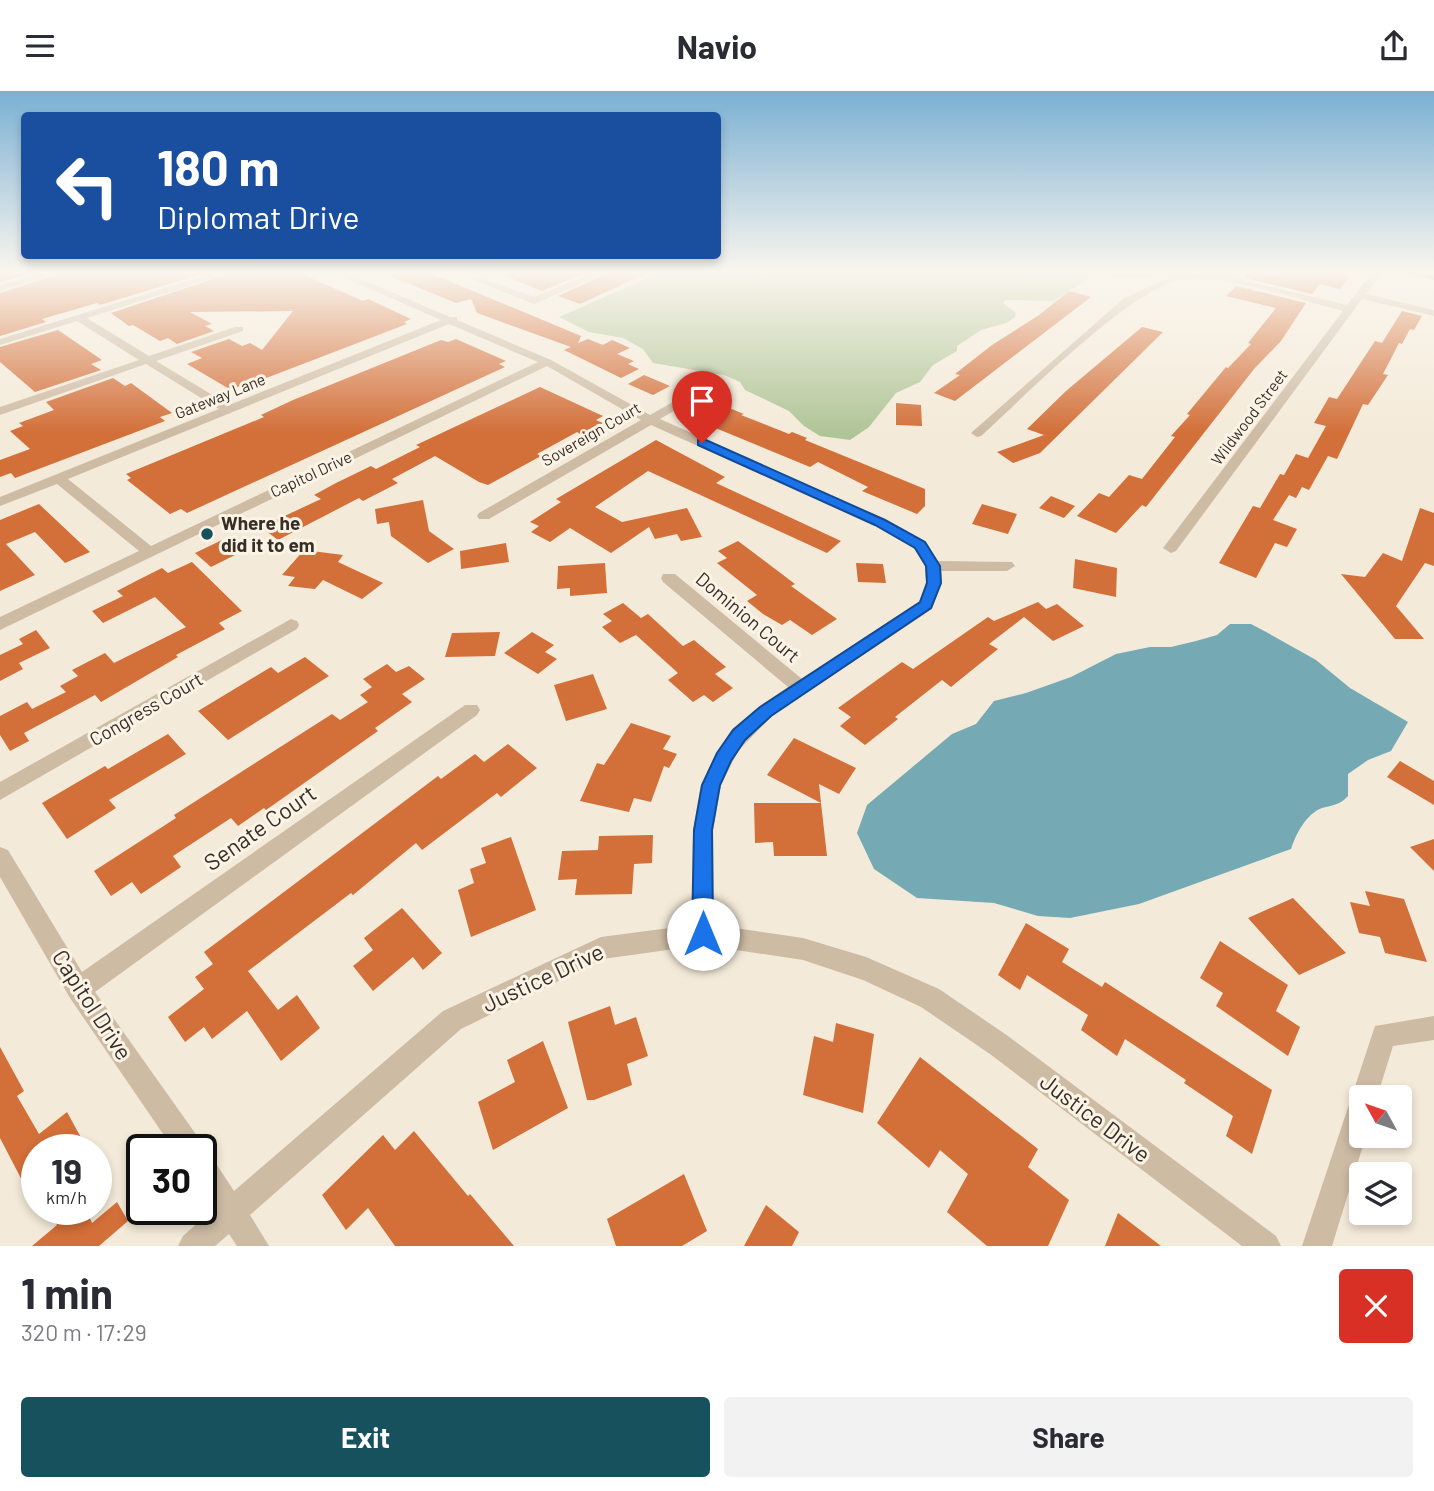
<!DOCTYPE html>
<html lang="en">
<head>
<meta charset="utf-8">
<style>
	body { margin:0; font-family:Barlow,sans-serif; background:#f2f2f3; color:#2b2b33; height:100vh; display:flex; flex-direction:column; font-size:26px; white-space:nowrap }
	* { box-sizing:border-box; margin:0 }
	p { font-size:23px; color:#7c7c81 }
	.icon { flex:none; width:38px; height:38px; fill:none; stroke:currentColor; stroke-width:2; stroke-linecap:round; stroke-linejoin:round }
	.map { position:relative; height:1155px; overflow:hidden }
	.drawer { display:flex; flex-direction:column; background:#fff; flex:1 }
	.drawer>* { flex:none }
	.guide { position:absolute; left:21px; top:21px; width:700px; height:147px; border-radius:7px; box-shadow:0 4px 10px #0003; background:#1a4fa0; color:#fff; overflow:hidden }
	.needle { width:46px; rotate:310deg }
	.tools { position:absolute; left:1349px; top:994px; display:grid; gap:14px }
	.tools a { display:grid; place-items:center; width:63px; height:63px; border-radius:7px; background:#fff; box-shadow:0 4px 10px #0003; font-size:35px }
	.speed { position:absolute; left:21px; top:1043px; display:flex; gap:14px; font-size:35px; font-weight:700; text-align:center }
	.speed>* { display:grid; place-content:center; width:91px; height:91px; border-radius:50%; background:#fff; box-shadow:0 4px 10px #0003; line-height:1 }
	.speed small { font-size:18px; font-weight:400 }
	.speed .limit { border:4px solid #111; border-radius:10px; background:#fff; color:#111 }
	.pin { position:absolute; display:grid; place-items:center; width:60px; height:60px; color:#fff; margin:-72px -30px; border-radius:50% 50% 50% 0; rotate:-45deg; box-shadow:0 0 7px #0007 }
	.pin .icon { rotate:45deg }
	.me { position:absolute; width:77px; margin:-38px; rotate:0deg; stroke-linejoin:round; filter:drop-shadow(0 0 5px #0008) }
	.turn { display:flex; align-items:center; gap:24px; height:147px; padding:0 21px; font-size:32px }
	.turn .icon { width:91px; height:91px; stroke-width:2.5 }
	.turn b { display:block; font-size:49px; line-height:60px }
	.round { display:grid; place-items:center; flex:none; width:74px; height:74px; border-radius:7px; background:#f2f2f3 }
	.head { display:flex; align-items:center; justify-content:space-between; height:119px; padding:0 21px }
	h1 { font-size:42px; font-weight:700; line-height:52px }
	.button { display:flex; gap:14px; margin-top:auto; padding:14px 21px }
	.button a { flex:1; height:80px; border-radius:7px; background:#17515e; color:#fff; font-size:28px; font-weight:700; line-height:80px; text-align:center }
	.button a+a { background:#f2f2f3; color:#2b2b33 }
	header { display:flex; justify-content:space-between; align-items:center; height:91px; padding:0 21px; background:#fff; font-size:32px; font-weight:700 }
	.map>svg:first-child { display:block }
	.green { fill:#b0c597 }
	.water { fill:#75aab4 }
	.building { fill:#d36f39 }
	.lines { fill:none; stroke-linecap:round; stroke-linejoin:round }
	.minor { fill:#cdbba4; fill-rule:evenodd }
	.major { fill:#7b6756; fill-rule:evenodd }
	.route { fill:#1a73e8; stroke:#114b97; stroke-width:2 }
	.poi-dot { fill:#17515e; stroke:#fbf4e6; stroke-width:2.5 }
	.labels { text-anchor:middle; stroke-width:6; stroke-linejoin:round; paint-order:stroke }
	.far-street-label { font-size:16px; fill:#382e26; stroke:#fbf4e6 }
	.poi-label { font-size:19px; font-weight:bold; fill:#382e26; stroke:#fbf4e6; text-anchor:start }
	.street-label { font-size:19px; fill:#382e26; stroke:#fbf4e6 }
	.near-street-label { font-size:23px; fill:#382e26; stroke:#fbf4e6 }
</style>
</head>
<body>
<header><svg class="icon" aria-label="menu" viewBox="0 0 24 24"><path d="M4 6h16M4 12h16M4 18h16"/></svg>Navio<svg class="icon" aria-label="share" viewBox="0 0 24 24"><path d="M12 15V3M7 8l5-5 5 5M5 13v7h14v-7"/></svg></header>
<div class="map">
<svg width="1434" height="1155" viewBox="0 0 1434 1155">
	<rect width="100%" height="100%" fill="#f4ead9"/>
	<path class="green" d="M664 180H1262L1219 185 1198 181 1145 187 1093 185 1053 210 1006 209 1003 212 1016 222 1015 226 1006 232 981 239 957 255V260L933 274 920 291 896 302 869 336 850 349 820 345 804 335 789 320 745 299 740 291 724 284 653 272 643 258 623 247 589 241 559 226Z"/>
	<path class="water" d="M1230 533H1251L1268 542 1316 569 1350 597 1408 631 1391 660 1368 669 1348 683V705C1340 714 1333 714 1322 717 1306 723 1296 743 1291 758L1139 813 1070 827 1038 825 994 812 917 807 874 778 857 742 867 714 952 643 976 633 994 610 1026 602 1071 586 1116 563 1150 556H1171L1196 550 1217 544Z"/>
	<path class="building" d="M0 180H40L0 191Z
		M68 180H211L100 214 97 212 42 228 46 231 0 245V202Z
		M237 180H295L363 210 368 208 411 228 404 231 407 233 261 289 264 291 245 298 240 295 231 299 187 273 202 267 191 261 229 248 242 255 250 252 262 259 293 220 190 221 212 233 205 235 214 240 177 253 168 247 160 250 133 234 129 235 111 222Z
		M378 180H425L581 245 578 252 588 248 603 254 612 249 630 257 617 263 634 270 628 273 639 278 621 287 564 259 571 256 477 222 471 208 456 212Z
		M493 180H590L542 200Z
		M612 180H651L580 213 558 205Z
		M1252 180 1275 185 1280 180H1329L1350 185 1340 198 1320 193 1312 203 1245 187Z
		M1236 195 1306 212 1281 250 1254 278 1146 416 1142 414 1116 442 1077 425 1099 402 1109 406 1129 384 1142 388 1175 346 1171 345 1190 324 1187 323 1226 276 1228 277 1251 253 1248 252 1276 217 1226 205Z
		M1069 200 1091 206 955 310 934 302 960 284 955 283 992 254 1039 224Z
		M1402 220 1422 225 1414 239 1410 238 1402 253 1399 252 1383 283 1388 284 1368 314 1363 313 1337 368 1328 365 1309 399 1302 396 1296 407 1289 404 1273 429 1297 438 1287 456 1275 452 1256 487 1219 472 1253 415 1260 417 1280 383 1284 384 1296 363 1308 367 1326 335 1314 332 1329 306 1337 308 1375 250 1382 252Z
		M1142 236 1163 241 1040 362 1013 372 997 361 1044 344 1027 338 1066 300Z
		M58 239 102 269 91 273 101 279 35 301 0 271V256Z
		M456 248 506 270 499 273 505 276 187 422 181 418 170 423 127 389 131 387 126 383 264 326 261 324 293 309 441 249 448 251Z
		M644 284 670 295 653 304 628 293Z
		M113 287 125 295 131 292 172 322 160 326 165 330 15 387 11 382 0 386V369L30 358 10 340 23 335 19 332 54 319 46 311Z
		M540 296 603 325 596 329 603 332 582 344 577 341 537 363 541 365 488 394 479 391 435 365 392 388 398 392 363 410 359 407 278 449 261 436 321 408 314 404 336 392 371 375 376 378 420 356 416 354Z
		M717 312 744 323 741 324 789 343 792 341 807 347 805 349 925 398V415L917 423 862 400 868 396 818 371 810 376 701 331 707 327 699 323Z
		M896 312 921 314 922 335 896 334Z
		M656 349 725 386 716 392 841 450 827 462 648 380 595 416 622 431 687 417 702 446 681 450 677 443 655 448 649 436 611 462 570 437 550 451 531 441 539 435 530 431 561 411 556 408Z
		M1051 405 1075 415 1064 427 1039 417Z
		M423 409 429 440 454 458 428 472 391 445 389 431 377 433 375 418Z
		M39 413 90 461 65 472 35 441 6 453 35 484 0 500V429Z
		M982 413 1017 423 1008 443 972 433Z
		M1420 417 1434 422V475L1425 472 1396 515 1424 548H1395L1341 483 1365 486 1383 462 1402 470Z
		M222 449 239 462 211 476 195 462Z
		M738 450 795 493 791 495 837 528 812 544 790 529 782 534 763 523 747 510 757 504 717 472 727 467 718 460Z
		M506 452 509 471 461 478 460 460Z
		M304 459 343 464 338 471 383 492 362 508 323 489 315 498 288 495 295 486 282 484Z
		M1075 468 1117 477 1116 506 1073 497Z
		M192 471 242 520 219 532 225 538 176 564 178 566 101 611 95 604 24 642 29 650 10 660 0 644V625L27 611 32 618 66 601 60 595 78 585 72 579 105 562 114 572 186 536 155 506 103 532 92 520 123 505 117 500 138 489 162 477 168 482Z
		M605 472 607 502 570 505V497L557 498 558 475Z
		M856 472 883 473 886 492 858 491Z
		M1038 511 1046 518 1057 513 1084 535 1053 550 1024 526 989 553 998 558 951 596 942 589 895 626 898 628 865 654 840 635 851 626 838 617 902 571 913 578 988 526 994 530Z
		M623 512 641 527 648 523 683 555 694 549 726 576 715 583 733 597 713 611 704 604 693 611 668 589 678 582 636 544 620 552 602 536 612 530 603 523Z
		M36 539 50 557 19 572 23 578 0 590V564L23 553 19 548Z
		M500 541 495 565 445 566 452 542Z
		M532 541 554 554 545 561 557 568 538 583 504 562Z
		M305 566 329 585 228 649 198 620 271 576 278 582Z
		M387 573 396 581 409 575 425 588 402 603 412 611 375 637 378 640 266 719 264 717 238 735 231 727 173 765 181 776 141 803 132 791 111 805 94 780 176 727 174 724 332 623 340 629 368 611 360 604 372 596 363 588Z
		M593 583 607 618 566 630 554 594Z
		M631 632 671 645 663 658 677 663 669 677 664 675 651 711 634 707 629 721 580 710 597 672 604 674Z
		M168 643 186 663 109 709 116 717 67 748 42 712 105 675 108 678Z
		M794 647 856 677 839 703 819 693 821 712 767 684Z
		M508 653 537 677 501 706 497 702 422 759 416 752 353 804 351 802 248 880 278 919 297 904 320 937 281 970 247 920 212 948 204 936 185 951 168 926 204 898 195 886 213 873 204 861 438 685 441 688 475 663 484 671Z
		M1400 670 1434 690V714L1387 686Z
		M754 712H821L827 765H774L773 751 755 752Z
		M653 744 652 772 634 773 632 803 575 804 577 788 558 789 562 760 598 759 599 745Z
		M511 746 536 819 471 846 458 799 474 792 470 778 486 772 481 757Z
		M1434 748V780L1410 756Z
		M1365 800 1404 808 1427 871 1385 862 1380 846 1359 842 1350 811 1370 815Z
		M1293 807 1346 862 1299 884 1248 827Z
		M402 817 442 862 423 879 413 866 373 900 353 875 373 859 364 847Z
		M1026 832 1069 858 1062 871 1102 896 1105 891 1272 999 1252 1063 1226 1045 1233 1025 1184 992 1186 989 1125 948 1117 965 1081 939 1088 924 1027 884 1020 899 998 884Z
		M1220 850 1288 894 1276 920 1300 936 1288 965 1216 915 1223 902 1200 887Z
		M610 915 615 934 636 926 648 965 627 973 632 994 594 1009H587L568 931Z
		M836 932 874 943 863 1022 803 1004 814 945 833 951Z
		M543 950 568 1017 493 1059 478 1011 515 991 507 969Z
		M0 956 24 1000 17 1005 39 1043 67 1021 84 1052 76 1059H37V1091L27 1099 0 1047Z
		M920 966 1038 1058 1028 1076 1069 1109 1048 1155H987L947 1121 968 1083 940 1059 929 1077 877 1032Z
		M414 1040 468 1105 470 1103 514 1155H395L368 1117 346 1139 322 1104 383 1044 395 1059Z
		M684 1083 707 1140 682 1155H616L607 1128Z
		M117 1111 128 1130 99 1155H32L57 1134 49 1118H86L92 1132Z
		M766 1114 799 1141 792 1155H744Z
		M1118 1122 1161 1155H1105Z"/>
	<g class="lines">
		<path class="minor" d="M50 180H66L0 200V194Z
			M220 180H235L87 227 149 265 235 236H243V240L156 270 229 314 441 229 329 180H342L450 226H457V229L551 269 650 324 710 290H718V294L660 328 885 428 925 451 938 470 1012 471 1015 475 1007 480H941L942 491 932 518 772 625 738 660 721 694 713 739 714 834 803 847 866 866 939 898 1008 945 1276 1145 1281 1155H1242L990 963 921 916 863 889 803 869 703 854 603 868 461 938 250 1124 269 1155H237L229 1143 215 1155H178L183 1145 213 1118 201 1100V1059H174L70 907 0 786V756L8 759 82 881 465 614H477L480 619 477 624 95 901 200 1049 203 1062 211 1065 234 1100 443 920 601 846 692 834 693 739 701 694 732 639 760 615 788 596 663 491 661 487 663 483H675L802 588 919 511 926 491 925 475 914 457 875 434 651 334 489 428H479L477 425 479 422 641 329 547 275 0 539V526L139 460 57 393 0 415V406L219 318 146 273 0 324V316L139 269 77 230 0 254V248ZM449 233 538 271 151 455 68 388Z
			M597 180H610L534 213 471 188 479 186 534 206Z
			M1373 180H1383L1366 203 1434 219V225L1362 208 1176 460 1171 462 1163 457 1343 220C1297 208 1227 183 1182 189 1134 194 1021 309 981 345L977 346 971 342 1124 207 1174 184 1212 182 1347 214Z
			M291 528 297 530 299 534 297 538 0 709V691Z
			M1434 925V949L1393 955 1377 1006H1362V1045H1366L1332 1155H1302L1375 935Z"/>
		<path class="major" d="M1401 180 1434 183V189L1403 182Z"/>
	</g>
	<linearGradient id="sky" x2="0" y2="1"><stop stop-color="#7ab0d3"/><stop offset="0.53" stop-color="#faf6ee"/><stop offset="1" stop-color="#faf6ee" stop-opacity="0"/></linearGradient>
	<rect width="1434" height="342" fill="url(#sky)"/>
	<path class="route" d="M698 349H706L885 429 925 451 940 475 941 492 931 517 771 625 745 649 731 670 720 694 712 739 713 843 710 850 703 853 695 850 692 843 694 739 702 694 717 662 733 639 760 616 920 511 927 492 926 475 915 457 875 434 698 354Z"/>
	<circle class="poi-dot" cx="207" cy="443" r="7"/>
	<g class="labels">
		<g class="far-street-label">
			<text transform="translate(220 305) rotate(-22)" y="6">Gateway Lane</text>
			<text transform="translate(1249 326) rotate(-53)" y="6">Wildwood Street</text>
			<text transform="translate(591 343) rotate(-30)" y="6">Sovereign Court</text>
			<text transform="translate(311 383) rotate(-25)" y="6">Capitol Drive</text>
		</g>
		<g class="poi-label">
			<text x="221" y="439">Where he<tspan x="221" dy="22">did it to em</tspan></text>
		</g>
		<g class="street-label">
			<text transform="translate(748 526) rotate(40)" y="7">Dominion Court</text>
			<text transform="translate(146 618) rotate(-30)" y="7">Congress Court</text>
		</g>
		<g class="near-street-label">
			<text transform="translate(260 737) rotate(-35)" y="8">Senate Court</text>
			<text transform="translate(543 887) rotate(-25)" y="8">Justice Drive</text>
			<text transform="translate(92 914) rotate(57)" y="8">Capitol Drive</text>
			<text transform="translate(1095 1027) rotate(37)" y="8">Justice Drive</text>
		</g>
	</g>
</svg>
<div class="tools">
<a><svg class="needle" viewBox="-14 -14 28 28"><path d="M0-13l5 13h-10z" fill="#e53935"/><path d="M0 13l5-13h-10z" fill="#7c7c81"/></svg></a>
<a><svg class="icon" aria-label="layers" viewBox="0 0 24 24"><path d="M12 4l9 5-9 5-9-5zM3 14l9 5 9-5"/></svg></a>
</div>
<div class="speed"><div>19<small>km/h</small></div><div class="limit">30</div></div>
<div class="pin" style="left:702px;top:352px;background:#d93025"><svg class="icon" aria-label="arrive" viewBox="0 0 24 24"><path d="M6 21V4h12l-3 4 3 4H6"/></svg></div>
<svg class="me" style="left:703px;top:843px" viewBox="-20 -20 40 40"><circle r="19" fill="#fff"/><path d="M0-13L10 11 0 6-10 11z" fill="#1a73e8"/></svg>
<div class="guide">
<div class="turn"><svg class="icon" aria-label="left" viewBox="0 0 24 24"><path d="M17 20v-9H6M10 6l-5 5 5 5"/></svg><div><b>180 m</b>Diplomat Drive</div></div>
</div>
</div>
<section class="drawer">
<div class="head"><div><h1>1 min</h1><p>320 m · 17:29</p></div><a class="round" style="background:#d93025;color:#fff"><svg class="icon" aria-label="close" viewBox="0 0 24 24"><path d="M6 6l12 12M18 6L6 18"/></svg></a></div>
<div class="button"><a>Exit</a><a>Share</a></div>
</section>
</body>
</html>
